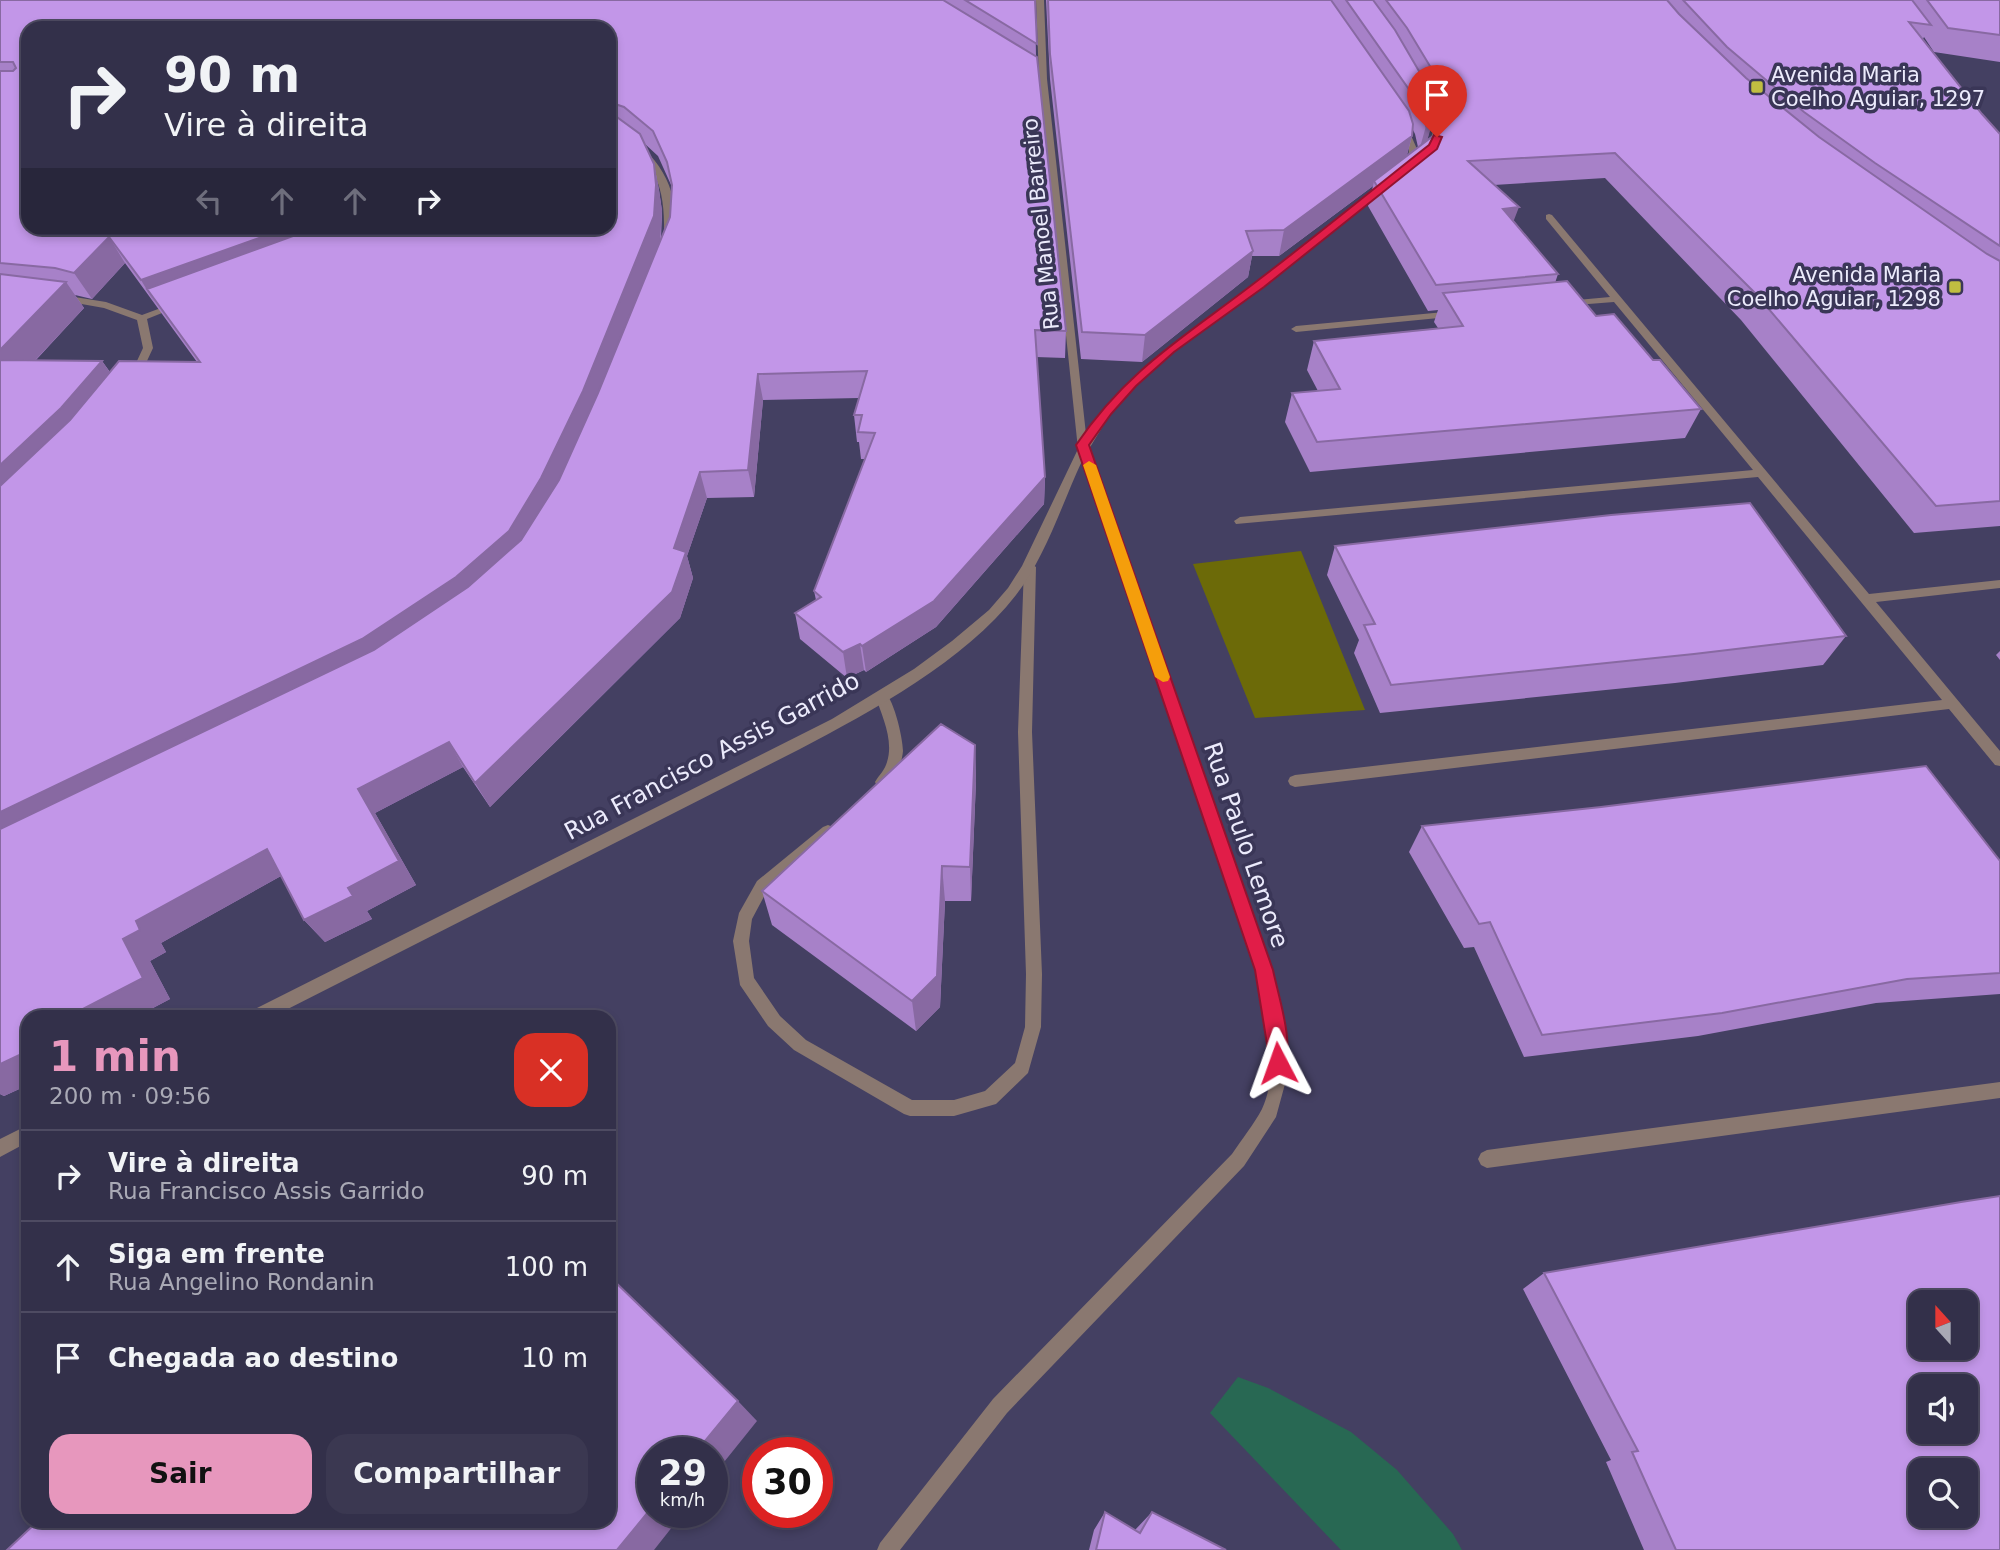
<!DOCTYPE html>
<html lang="pt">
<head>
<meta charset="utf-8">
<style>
	body { margin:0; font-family:"DejaVu Sans",sans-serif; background:#3b3851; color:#f1f3f6; height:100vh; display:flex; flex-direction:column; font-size:26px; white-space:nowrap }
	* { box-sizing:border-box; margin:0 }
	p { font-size:23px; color:#a9a9b5 }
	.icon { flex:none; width:38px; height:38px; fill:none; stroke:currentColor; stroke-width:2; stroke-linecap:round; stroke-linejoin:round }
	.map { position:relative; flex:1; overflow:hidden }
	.sheet { position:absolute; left:21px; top:1010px; width:595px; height:518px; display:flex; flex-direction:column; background:#33304a; border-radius:21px; box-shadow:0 4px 10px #0003,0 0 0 2px #4e4b62 }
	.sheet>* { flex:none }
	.hud { position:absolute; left:21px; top:21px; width:595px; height:214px; border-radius:21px; box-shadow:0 4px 10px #0003,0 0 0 2px #4e4b62; background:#33304a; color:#f1f3f6; overflow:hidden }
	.needle { width:46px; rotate:339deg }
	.controls { position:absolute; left:1908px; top:1290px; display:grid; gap:14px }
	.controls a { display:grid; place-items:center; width:70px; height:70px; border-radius:14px; background:#33304a; box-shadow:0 4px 10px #0003,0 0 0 2px #4e4b62; font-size:35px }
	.speed { position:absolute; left:637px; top:1437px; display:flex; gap:14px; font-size:35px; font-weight:700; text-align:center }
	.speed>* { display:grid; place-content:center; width:91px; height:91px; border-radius:50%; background:#33304a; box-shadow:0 4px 10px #0003,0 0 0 2px #4e4b62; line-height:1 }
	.speed small { font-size:18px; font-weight:400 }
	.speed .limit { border:10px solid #d22; background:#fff; color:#111 }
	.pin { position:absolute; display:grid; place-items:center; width:60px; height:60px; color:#fff; margin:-72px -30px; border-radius:50% 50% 50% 0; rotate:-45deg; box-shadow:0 0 7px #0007 }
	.pin .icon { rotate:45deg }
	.me { position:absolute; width:77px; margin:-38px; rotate:356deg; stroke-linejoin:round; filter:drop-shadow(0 0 5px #0008) }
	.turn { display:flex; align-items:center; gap:24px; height:147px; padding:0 28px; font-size:32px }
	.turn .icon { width:91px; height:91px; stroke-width:2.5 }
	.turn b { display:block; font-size:49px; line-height:60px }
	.lanes { display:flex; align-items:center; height:66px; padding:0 28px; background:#0003; justify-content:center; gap:35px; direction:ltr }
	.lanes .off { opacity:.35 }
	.round { display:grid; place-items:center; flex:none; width:74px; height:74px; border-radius:21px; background:#3b3851 }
	.head { display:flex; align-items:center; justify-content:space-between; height:119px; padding:0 28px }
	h1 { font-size:42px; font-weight:800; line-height:52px; color:#e797bd }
	.button { display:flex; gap:14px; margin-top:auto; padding:14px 28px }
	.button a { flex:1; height:80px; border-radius:21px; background:#e797bd; color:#111; font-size:28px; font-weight:800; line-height:80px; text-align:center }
	.button a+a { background:#3b3851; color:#f1f3f6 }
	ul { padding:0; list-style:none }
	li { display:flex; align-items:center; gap:21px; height:91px; padding:0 28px; border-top:2px solid #4e4b62 }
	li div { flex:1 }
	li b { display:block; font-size:26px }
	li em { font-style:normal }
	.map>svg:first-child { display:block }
	.green { fill:#6c6a08 }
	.water { fill:#286853 }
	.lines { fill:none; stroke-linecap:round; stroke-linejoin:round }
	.service { fill:#8a7870; fill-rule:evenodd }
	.minor { fill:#8a7870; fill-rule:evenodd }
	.wall { fill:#a781c8; fill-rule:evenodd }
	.shaded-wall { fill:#8869a2 }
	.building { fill:#c296e8; stroke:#8869a2; stroke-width:2; fill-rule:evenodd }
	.route { fill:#e11d48; stroke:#92132f; stroke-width:2 }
	.slow { fill:#f59e0b }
	.poi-dot { fill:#c0be41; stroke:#3a3657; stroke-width:2.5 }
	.labels { text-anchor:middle; stroke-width:7; stroke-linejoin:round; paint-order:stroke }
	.far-poi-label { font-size:21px; fill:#ecebfc; stroke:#3a3657; text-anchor:start }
	.far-street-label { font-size:21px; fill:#ecebfc; stroke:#3a3657 }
	.street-label { font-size:24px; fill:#ecebfc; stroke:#3a3657 }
</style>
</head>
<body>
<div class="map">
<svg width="2000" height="1550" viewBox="0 0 2000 1550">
	<rect width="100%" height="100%" fill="#444062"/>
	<path class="green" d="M1301 551 1365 710 1255 718 1193 564Z"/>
	<path class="water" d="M1238 1377 1268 1388 1351 1432 1397 1470 1453 1534 1462 1550H1341L1210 1413Z"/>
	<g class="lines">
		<path class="service" d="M1030 563 1036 567 1032 732 1042 974 1041 1027 1028 1073 996 1104 954 1116H910L904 1114 794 1050 768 1026 740 985 733 941 739 913 757 881 823 827 828 825 833 827 835 831 833 835 767 891 752 919 749 941 754 978 780 1016 806 1040 912 1100H954L985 1091 1015 1063 1025 1027 1026 974 1018 732 1024 567Z
			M882 690C893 694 903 738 903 751 902 762 898 772 891 781 886 787 884 788 877 786L875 782C879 775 885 770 887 762 894 740 882 716 875 695Z"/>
		<path class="minor" d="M1036 0H1044L1047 79 1086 434C1130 369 1192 330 1254 284 1297 252 1338 218 1380 184L1387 186 1278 275 1161 362 1125 397 1109 416 1089 449 1272 970 1286 1041 1285 1084 1276 1117 1244 1166 1007 1413 900 1550H877L880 1543 993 1399 1232 1154C1242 1139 1254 1124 1262 1109 1281 1069 1264 1011 1256 970L1082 461C1061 506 1046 556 1016 595 965 661 872 711 800 749L272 1017H247L249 1012 832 719 914 669 952 641 989 610 1008 588 1022 566 1078 449 1039 79Z
			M1421 101H1427C1437 118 1446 131 1435 150L1428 148 1433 131Z
			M1400 124H1406L1417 149 1415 165 1408 163 1409 149Z
			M609 128C649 141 684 187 672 231L664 229C665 184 652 153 609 133Z
			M1549 214 1552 215 1869 594 2000 580V588L1876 602 2000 751V766L1995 765 1949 709 1295 787 1290 785 1288 781 1290 777 1295 775 1942 700 1758 477 1236 524 1234 521 1240 517 1753 470 1614 302 1563 306 1561 304 1566 301 1610 297 1546 219V215Z
			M62 295 106 302 142 315 177 302 182 305 147 319 153 348 140 376 135 379 130 376 143 348 137 320 104 308 59 300 57 298Z
			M1455 311 1460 314 1459 316 1296 332 1291 329 1296 326Z
			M2000 1082V1098L1487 1168 1481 1165 1478 1159 1481 1153 1487 1150Z
			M28 1125V1142L0 1157V1139Z"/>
	</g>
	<path class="wall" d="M0 0H1035L1036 57 1066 331 1065 358 1036 357 1045 477 1044 504 936 627 866 672 864 670 847 678 800 639 795 613 816 600 814 591 865 459H861L859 442H857L854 415 859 398 763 400 754 497 707 498 687 556 693 578 680 618 490 807 463 767 375 813 416 885 367 911 372 919 325 942 304 920 281 876 161 943 166 952 150 961 170 999 136 1017H28V1085L4 1096 0 1094ZM609 28V228H28ZM645 144 658 156 672 187 670 217 661 240 662 211 659 190 654 164ZM125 263 197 362 110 372 102 361 36 360 84 308 75 295 92 299Z
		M1046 0H2000V62L1934 52 1924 37 1923 39 1982 114 2000 134V526L1914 533 1741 320 1605 178 1494 185 1514 221 1558 274 1555 283 1653 360 1701 409 1685 438 1310 472 1285 422 1292 393 1318 391 1307 370 1314 341 1438 328 1434 322 1438 310 1428 311 1368 206 1373 186 1279 256H1252L1248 277 1142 362 1081 359 1050 79ZM1435 111 1444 127 1427 140ZM1413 130 1415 134 1418 147 1407 155 1412 136Z
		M1335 546 1846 636 1823 665 1675 683 1380 713 1354 653 1359 640 1327 575Z
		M2000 651V660L1996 655Z
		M975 745 976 781 971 901H945L940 1007 916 1031 772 925 762 891Z
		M1422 826 2000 861V994L1876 1003 1698 1036 1524 1057 1474 947 1464 948 1409 852Z
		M1544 1273 2000 1550H1644L1606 1462 1611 1460 1523 1289Z
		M1105 1512 1135 1530 1152 1512 1226 1550H1089L1094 1530Z"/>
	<path class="shaded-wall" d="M1433 120 1426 145 1419 151 1426 126Z
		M1412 136 1405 162 1374 181 1373 186 1279 256 1284 230Z
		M654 164 659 190 662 211 660 242 552 505 469 603 0 850V812Z
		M1519 207 1509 233 1503 209Z
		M287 228H370L147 289 157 307 141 280Z
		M109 237 125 263 92 299 74 273Z
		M1253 251 1248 277 1142 362 1145 335Z
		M66 282 84 308 11 386 0 372V350Z
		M102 361 120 387 0 513V465Z
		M758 374 763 400 754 497 748 470Z
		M700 472 707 498 687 556 693 578 680 618 490 807 475 783 674 548Z
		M1045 477 1044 504 936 627 866 672 862 646Z
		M860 644 864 670 847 678 843 652Z
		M449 742 463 767 375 813 416 885 367 911 372 919 325 942 304 920 348 888 358 789Z
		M975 745 976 781 971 901 970 867Z
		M267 849 288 872 161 943 166 952 150 961 170 999 136 1017H79L77 1012 136 921Z
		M942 866 945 901 940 1007 916 1031 912 1001Z
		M28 1051V1085L4 1096 0 1094V1064Z
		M738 1401 757 1421 712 1477V1452H696Z
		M653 1506V1512H684L654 1550H617Z"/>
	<path class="building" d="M0 0H943L1037 57 1066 331 1035 330 1045 477 934 601 862 646 860 644 843 652 795 613 821 597 814 591 875 433 858 432 862 415H854L867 371 758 374 748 470 700 472 674 548 686 552 672 592 475 783 449 742 358 789 399 861 348 888 353 896 304 920 267 849 136 921 140 930 123 939 143 978 77 1012 79 1017H28V1051L0 1064V829L374 650 468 587 521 540 559 480 598 393 670 217 672 185 667 162 653 131 624 107 609 102V28H28V228H287L141 280 109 237 74 273 55 268 0 263V71H13L16 68 13 62H0Z
		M965 0H1035L1037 44Z
		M1048 0H1331L1409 111 1413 124 1412 136 1284 230 1246 231 1253 251 1145 335 1082 332 1050 54Z
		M1346 0H1373L1395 30 1437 102 1433 120 1426 126 1422 108Z
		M1386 0H1667L1679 14 1746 78 1819 137 1987 254 2000 261V501L1936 506 1756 294 1615 153 1468 161 1519 207 1503 209 1558 274 1436 285 1374 181 1446 126 1452 113 1451 101 1407 28Z
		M1683 0H1912L1931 25 1909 22 1982 114 2000 134V246L1875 163 1804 112 1727 47Z
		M1927 0H2000V35L1948 28Z
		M609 113 614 115 640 134 654 164 656 185 654 216 583 391 541 478 509 531 456 577 362 639 0 812V486L70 420 119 361 200 362 147 289 315 228H609Z
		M0 274 66 282 0 350Z
		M1567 281 1596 316 1614 314 1653 360H1660L1701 409 1317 442 1292 393 1340 389 1314 341 1463 326 1443 293Z
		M0 360 102 361 61 408 0 465Z
		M1750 503 1846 636 1694 654 1391 685 1364 625 1375 624 1335 546 1611 515Z
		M941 724 975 745 970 867 942 866 937 976 912 1001 762 891Z
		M1926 766 2000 861V973L1907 979 1722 1013 1542 1035 1490 922 1479 924 1422 826 1601 807Z
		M2000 1196V1550H1676L1632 1452 1638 1451 1544 1273 1961 1202ZM1920 1302H1965V1348H1920ZM1920 1386H1965V1432H1920ZM1920 1470H1965V1516H1920Z
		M609 1276 738 1401 696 1452H653V1506L617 1550H7L38 1521H609Z
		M1105 1512 1140 1533 1152 1512 1226 1550H1096Z"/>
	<path class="route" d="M1434 135 1442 137 1437 149 1264 287 1174 352 1136 386 1111 414 1089 445 1273 970C1278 995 1295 1045 1284 1069L1278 1071 1271 1069 1255 970 1076 445C1128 368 1186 336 1257 281 1315 237 1372 190 1429 145Z"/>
	<path class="slow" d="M1089 461 1096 465 1170 677 1168 681 1163 682 1155 677 1083 465Z"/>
	<g class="poi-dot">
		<rect x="1750" y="80" width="14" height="14" rx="3.5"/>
		<rect x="1948" y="280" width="14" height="14" rx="3.5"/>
	</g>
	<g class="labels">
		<g class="far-poi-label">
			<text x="1771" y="82">Avenida Maria<tspan x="1771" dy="24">Coelho Aguiar, 1297</tspan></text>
			<text x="1941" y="282" text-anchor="end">Avenida Maria<tspan x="1941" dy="24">Coelho Aguiar, 1298</tspan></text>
		</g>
		<g class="far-street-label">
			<text transform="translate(1041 224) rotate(-96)" y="7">Rua Manoel Barreiro</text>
		</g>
		<g class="street-label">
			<text transform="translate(712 756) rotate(-28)" y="8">Rua Francisco Assis Garrido</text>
			<text transform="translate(1246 845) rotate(71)" y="8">Rua Paulo Lemore</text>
		</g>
	</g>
</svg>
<div class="controls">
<a><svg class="needle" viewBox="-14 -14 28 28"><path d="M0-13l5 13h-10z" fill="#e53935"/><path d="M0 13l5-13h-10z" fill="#a9a9b5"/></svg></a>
<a><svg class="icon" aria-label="sound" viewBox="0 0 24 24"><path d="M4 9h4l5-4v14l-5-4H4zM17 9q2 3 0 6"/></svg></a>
<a><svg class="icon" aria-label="search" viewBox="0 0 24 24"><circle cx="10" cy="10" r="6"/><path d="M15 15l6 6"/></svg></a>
</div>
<div class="speed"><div>29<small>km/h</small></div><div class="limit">30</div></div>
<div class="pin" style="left:1437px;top:137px;background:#d93025"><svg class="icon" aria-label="arrive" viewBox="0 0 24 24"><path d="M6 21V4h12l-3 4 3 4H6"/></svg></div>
<svg class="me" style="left:1278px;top:1063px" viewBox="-20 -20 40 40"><path d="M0-17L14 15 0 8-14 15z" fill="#e11d48" stroke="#fff" stroke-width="4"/></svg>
<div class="hud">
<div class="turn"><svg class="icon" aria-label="right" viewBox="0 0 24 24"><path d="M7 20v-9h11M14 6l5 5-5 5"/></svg><div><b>90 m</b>Vire à direita</div></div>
<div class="lanes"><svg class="icon off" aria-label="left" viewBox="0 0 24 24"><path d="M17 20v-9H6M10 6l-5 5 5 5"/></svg><svg class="icon off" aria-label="ahead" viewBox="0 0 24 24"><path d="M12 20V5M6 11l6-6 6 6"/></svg><svg class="icon off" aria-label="ahead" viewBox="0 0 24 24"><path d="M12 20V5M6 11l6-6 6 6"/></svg><svg class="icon" aria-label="right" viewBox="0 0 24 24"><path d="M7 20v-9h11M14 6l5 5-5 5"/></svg></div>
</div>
<section class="sheet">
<div class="head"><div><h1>1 min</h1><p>200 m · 09:56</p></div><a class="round" style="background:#d93025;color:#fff"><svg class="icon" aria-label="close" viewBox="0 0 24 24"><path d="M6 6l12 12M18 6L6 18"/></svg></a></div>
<ul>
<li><svg class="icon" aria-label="right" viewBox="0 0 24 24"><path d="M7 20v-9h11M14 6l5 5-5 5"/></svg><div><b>Vire à direita</b><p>Rua Francisco Assis Garrido</p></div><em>90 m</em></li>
<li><svg class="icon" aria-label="ahead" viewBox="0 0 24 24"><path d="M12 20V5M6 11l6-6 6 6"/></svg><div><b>Siga em frente</b><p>Rua Angelino Rondanin</p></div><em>100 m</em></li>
<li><svg class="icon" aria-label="arrive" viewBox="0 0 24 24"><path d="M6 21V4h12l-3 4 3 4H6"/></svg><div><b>Chegada ao destino</b></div><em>10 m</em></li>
</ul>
<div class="button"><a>Sair</a><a>Compartilhar</a></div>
</section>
</div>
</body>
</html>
